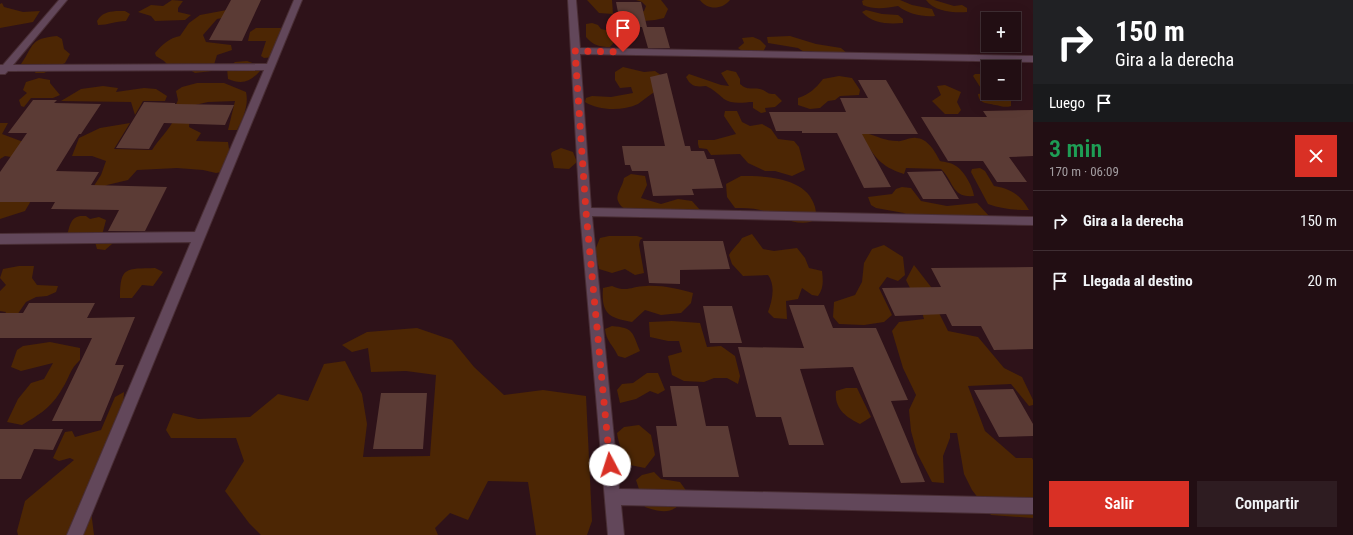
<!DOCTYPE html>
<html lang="es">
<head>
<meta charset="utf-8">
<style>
	body { margin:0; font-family:"Roboto Condensed",sans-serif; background:#2e1c21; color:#f1f3f6; height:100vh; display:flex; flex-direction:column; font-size:15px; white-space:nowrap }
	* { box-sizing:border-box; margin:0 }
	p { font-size:13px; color:#a29ca0 }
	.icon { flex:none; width:22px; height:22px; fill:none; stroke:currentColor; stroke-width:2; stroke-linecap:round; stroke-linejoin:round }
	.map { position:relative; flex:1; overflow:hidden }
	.sheet { display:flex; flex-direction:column; background:#220e13; width:320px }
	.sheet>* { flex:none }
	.guide { background:#202124; color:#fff; overflow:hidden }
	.controls { position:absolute; left:981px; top:12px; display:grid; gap:8px }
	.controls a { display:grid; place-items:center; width:40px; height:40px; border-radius:0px; background:#220e13; box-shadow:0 4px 16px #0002,0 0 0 1px #3f2e33; font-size:20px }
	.pin { position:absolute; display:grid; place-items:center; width:34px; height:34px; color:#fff; margin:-41px -17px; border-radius:50% 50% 50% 0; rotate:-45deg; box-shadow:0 0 4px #0007 }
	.pin .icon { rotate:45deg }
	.me { position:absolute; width:44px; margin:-22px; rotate:355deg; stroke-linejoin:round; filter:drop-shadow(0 0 3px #0008) }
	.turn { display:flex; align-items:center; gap:14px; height:84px; padding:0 16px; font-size:18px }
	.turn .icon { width:52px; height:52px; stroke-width:2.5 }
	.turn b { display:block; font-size:28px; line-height:34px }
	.then { display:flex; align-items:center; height:38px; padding:0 16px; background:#0003; gap:8px; font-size:15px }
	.round { display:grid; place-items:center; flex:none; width:42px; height:42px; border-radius:0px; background:#2e1c21 }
	.overview { display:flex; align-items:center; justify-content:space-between; height:68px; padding:0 16px }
	h1 { font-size:24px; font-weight:600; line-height:30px; color:#1e9e55 }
	.primary-button { display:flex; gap:8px; margin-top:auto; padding:8px 16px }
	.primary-button a { flex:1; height:46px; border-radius:0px; background:#d93025; color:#fff; font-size:16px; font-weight:600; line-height:46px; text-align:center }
	.primary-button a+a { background:#2e1c21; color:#f1f3f6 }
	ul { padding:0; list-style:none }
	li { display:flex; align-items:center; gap:12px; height:60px; padding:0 16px; border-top:1px solid #3f2e33 }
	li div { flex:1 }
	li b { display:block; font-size:15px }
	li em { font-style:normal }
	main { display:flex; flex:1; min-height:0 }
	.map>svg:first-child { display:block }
	.green { fill:#4c2604 }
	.building { fill:#5b3b35 }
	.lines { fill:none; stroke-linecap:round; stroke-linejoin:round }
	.minor-casing { stroke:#492e35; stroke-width:2 }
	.minor { fill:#62475a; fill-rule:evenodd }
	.route { stroke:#d93025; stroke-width:7; stroke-dasharray:0 12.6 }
</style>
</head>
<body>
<main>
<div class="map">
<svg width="1033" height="535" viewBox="0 0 1033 535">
	<rect width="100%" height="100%" fill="#2e1219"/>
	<path class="green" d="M172 0 183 1 178 8V12L191 15 185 20 155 21 151 16 138 12 151 5 163 6Z
		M587 0H612L613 14 599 13Z
		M636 0H661L668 9 664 18 655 20 643 21 638 14 644 11 646 6 642 2Z
		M700 0H730C722 10 707 10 700 0Z
		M864 0H900L912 5 932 9 935 16C922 17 908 14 898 6 887 8 874 10 863 5L862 1Z
		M926 0H934L954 6 962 5 967 8V12C955 13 934 12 926 0Z
		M2 3 4 7 23 12 40 11 33 22 0 28V4Z
		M227 10V17L217 19 203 35 206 42 231 45 232 50 217 55 212 71 195 73 187 68 172 69 164 61 156 56 155 53C163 44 169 38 180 36L189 23 200 15Z
		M866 10 882 14 898 15 903 19V23C888 24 873 24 862 12Z
		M116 11H125L130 14 126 21C116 21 108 25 98 25L97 21C102 13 107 12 116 11Z
		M592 23 598 25 601 29 615 32 617 39 610 47C599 47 593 45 586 37V24Z
		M256 28H281L286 33 275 57 264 58 261 56 266 41H248L250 32Z
		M57 36 62 39 64 49 70 54 65 63 44 73H35L37 69 25 70 21 64C35 44 29 39 57 36Z
		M790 36 816 44 841 48 848 54H818L811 51 804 52 798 48 768 43 767 37Z
		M753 37 760 40 766 46 763 52 742 51 738 48 744 43 742 38Z
		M247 61 258 65 260 71C250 82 242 85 228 79L227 68 235 62Z
		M623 67 644 72 655 71 662 76 656 91C649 95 644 100 638 104 623 111 599 111 585 102L586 98 592 96 611 97 633 93 631 87 620 88 615 80V72Z
		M727 70 736 72 740 79V84C749 92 754 86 763 90 769 93 767 94 775 94L782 101 775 107 765 108 766 112 761 113 753 108V102C745 102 732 105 724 99 718 94 713 89 706 86 696 87 691 87 686 77L689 74 721 85 729 86 721 73Z
		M975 74H984L988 76V93H1006L1011 100V106C1004 108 1002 106 995 105 987 103 979 104 978 94L984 93 973 76Z
		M839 76 852 78 860 90 859 95 840 96 835 100 828 101 820 108 810 109 798 105V98C810 94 815 89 823 79Z
		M39 78 50 80V83L60 95 53 98H31L24 107 21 106 19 100 27 93 23 90 26 82Z
		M197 83H224L246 92C249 105 243 119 237 130H228L235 101 208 102 195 105 190 116 189 127 201 133 196 141 228 142 232 170 216 173 203 170 177 168 137 170 128 180 107 185 86 198 101 175 106 161 92 156H72L79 138 100 128 130 123 114 149 152 150C159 139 169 130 175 118L173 112 178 100 176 91 182 87Z
		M945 85 961 92 957 102 961 110 958 114H945L932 101 941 95 937 86Z
		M103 86 118 88 116 92 144 88 156 89 167 96 165 101H143L135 115 131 102 61 101 81 89Z
		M725 111H737L742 122 750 126 762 124 771 129 778 139 794 141 799 147 805 170 792 176 775 171H765L748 163 740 154 711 155 707 149 699 148 698 144V140H714L736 134 724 116Z
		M0 123H8L2 134 34 146 11 157 5 156 0 159Z
		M866 133C876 136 886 141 897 141 903 142 909 137 916 138 927 138 935 151 940 161 945 162 952 163 956 166 964 171 973 187 974 196 951 198 954 181 941 169L906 168 904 174C879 166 876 157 862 138V134Z
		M561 148 573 152 577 162 569 169 554 168 551 154 552 152Z
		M980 168 985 171 994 186C1012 189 1020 195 1029 210 1014 210 1002 209 988 204L971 172 972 169Z
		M631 174 645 176 647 185 641 198 661 204 678 199 692 201 700 210 698 214C686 212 673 209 661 209 648 209 624 217 618 201 615 195 623 186 624 178Z
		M741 176C766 176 807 177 815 207 816 211 816 215 817 219 798 230 779 214 760 210 752 208 743 208 735 208L727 197 726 184Z
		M902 187 911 188 921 201 947 206 977 203 990 217 913 218 904 213 876 208 871 205 868 197 892 194 896 189Z
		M0 194 32 199 25 211 0 219Z
		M80 216H86L90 219 99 217 106 220 101 239 111 240 112 244 105 250 97 249 95 242 67 235C70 226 70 218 80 216Z
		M752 234 763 249 774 251 797 248 805 258 809 268 822 271C823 280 824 288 818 296L812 295 802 288 798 299 786 301 787 319 774 318 768 312C772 301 776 286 768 275L743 276 732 264 729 255C733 248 738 245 742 238Z
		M609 236H637L643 238 640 240 639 245 644 273 635 275 625 269 612 273 599 269 595 250 600 238Z
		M884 245 903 257 905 275 898 281 887 277 879 288 892 315 884 322 864 325 839 324 833 317 834 302 855 295 862 282 864 263 872 249Z
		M914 265 931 287 939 313 948 331 978 337 1004 368 1022 377 1033 400V405L1029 406 1011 384 968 386 985 431 1016 458H1032L1033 460V518L991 515 972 490 964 474 957 433H950V438L943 456 944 483 932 482 917 453 911 431 909 410 916 395 903 368 892 331 899 322 924 319 922 312 906 280Z
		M19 266H34L32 278 37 285 58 286 56 292 47 296 36 297 26 302 17 315 0 322 6 312 0 311V291L6 285 0 278 3 269Z
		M155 268 163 272 153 286 142 285 132 298H120C120 266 126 269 155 268Z
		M612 286C628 293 631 286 646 286 662 285 678 289 693 293L691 303 681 313 661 315 645 310 632 322C609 318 601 314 603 288Z
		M672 321 700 323 707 347 721 346 735 356 740 376 738 384 727 378H714L704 382 684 381 672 375 668 356 682 352 679 341H668L650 337 649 322Z
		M612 326C634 328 632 332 640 351L625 358 618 356C613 345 606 341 605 329Z
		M417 328 452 340 474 367 504 395 543 390 586 396 592 521 587 535H536L528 482 488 481 468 520 450 513 435 528 438 535H261L249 523 225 491 244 461 236 438H171L166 430 173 413 198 419 250 417 278 394 308 401 324 364 345 361 362 394 367 424 363 457 430 456 436 375 406 371 371 372 368 348 352 352 342 345 367 332Z
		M50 342 80 348V360C69 370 70 377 62 389 51 408 40 414 22 425L7 422 18 399 31 383 44 379 53 363 21 371 11 367 17 350 23 346Z
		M647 373H658L665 390 658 394 650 391 636 399 620 403 617 390 622 384 633 383Z
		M846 388H857L871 417 860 424C846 417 834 409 836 391Z
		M124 392 123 408 88 487 94 535H18L17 531 25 501 74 460 70 458 59 461 53 458 65 432 72 431 75 437 101 430 115 397Z
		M639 425 651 435 655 455 645 468 630 465C623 454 619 446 617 433L624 427Z
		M654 472 661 479 680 482 690 496C672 512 669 515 645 507L636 480 642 475Z"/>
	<path class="building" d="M231 0H261L242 41 209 40Z
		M616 2H641L647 27H664L670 48H648L642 27 621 28Z
		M667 73 685 146H690L691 151H704L707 159H714L723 188 692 189 694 195 653 196 648 171H632L630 165H625L622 146H665L650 77Z
		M858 80H886L918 134H862L891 187 864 188 837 133H802V131H776L769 112H846L840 98H868Z
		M33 100H57L54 103 101 104 81 134H79L56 171 99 172 91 185 167 187 145 231H108L119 210 51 209 55 202H0V172L27 133H8Z
		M144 102 175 103V104L234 105 225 125 164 123 149 149 116 148Z
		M1033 110V156L1009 157 1027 182H997L983 161H948L921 117H987L983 111Z
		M942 171 959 199H923L907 172Z
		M643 241H723L730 269 680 270V284L649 283Z
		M1033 267V349L994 350 981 326H952L946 314 895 316 882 288 941 287 931 268Z
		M29 303H95L87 318 135 317 115 365H124L101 421H52L92 338H0V313H23Z
		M789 305H824L833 328H876L908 400 891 401 925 482 901 483 853 367 800 369 824 445H789L781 417H756L738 347 804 348Z
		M703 306H732L742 343H710Z
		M670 386H698L706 426H728L739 477H663L656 426H677Z
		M1013 389 1033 424V436L999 437 974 390Z
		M381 393H427L423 449H373Z
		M0 429H63L53 450 34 449 21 479H0Z"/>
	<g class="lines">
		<defs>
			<path id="minor" d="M59 0H67L13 65 267 64 294 0H302L83 535H67L191 242 0 244V234L195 232 264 70 8 71 5 74H0V65H3Z
				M568 0H576L580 48 1033 56V62L580 54 591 208 1033 217V225L592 216 619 489 1033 498V514L621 505 624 535H608L580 212Z"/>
		</defs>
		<use href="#minor" class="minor-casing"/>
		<use href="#minor" class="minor"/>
	</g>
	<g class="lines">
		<path class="route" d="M610 465 586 212 575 51 623 52"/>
	</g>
</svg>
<div class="controls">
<a>+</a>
<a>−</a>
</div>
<div class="pin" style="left:623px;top:52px;background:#d93025"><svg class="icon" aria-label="arrive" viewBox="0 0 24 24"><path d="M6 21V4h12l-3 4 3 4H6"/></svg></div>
<svg class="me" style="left:610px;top:465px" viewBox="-20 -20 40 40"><circle r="19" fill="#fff"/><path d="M0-13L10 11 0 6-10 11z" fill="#d93025"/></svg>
</div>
<section class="sheet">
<div class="guide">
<div class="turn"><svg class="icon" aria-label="right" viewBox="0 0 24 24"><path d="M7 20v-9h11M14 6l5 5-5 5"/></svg><div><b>150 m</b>Gira a la derecha</div></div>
<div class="then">Luego<svg class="icon" aria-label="arrive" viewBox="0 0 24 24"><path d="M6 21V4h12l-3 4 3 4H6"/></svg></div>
</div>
<div class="overview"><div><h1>3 min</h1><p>170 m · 06:09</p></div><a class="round" style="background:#d93025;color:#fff"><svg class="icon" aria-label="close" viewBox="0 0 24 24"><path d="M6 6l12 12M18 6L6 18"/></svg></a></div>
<ul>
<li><svg class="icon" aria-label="right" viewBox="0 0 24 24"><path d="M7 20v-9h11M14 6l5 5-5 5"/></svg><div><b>Gira a la derecha</b></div><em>150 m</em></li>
<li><svg class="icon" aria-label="arrive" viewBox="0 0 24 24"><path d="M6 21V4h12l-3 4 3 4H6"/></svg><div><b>Llegada al destino</b></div><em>20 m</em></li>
</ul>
<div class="primary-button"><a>Salir</a><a>Compartir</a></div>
</section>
</main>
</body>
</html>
